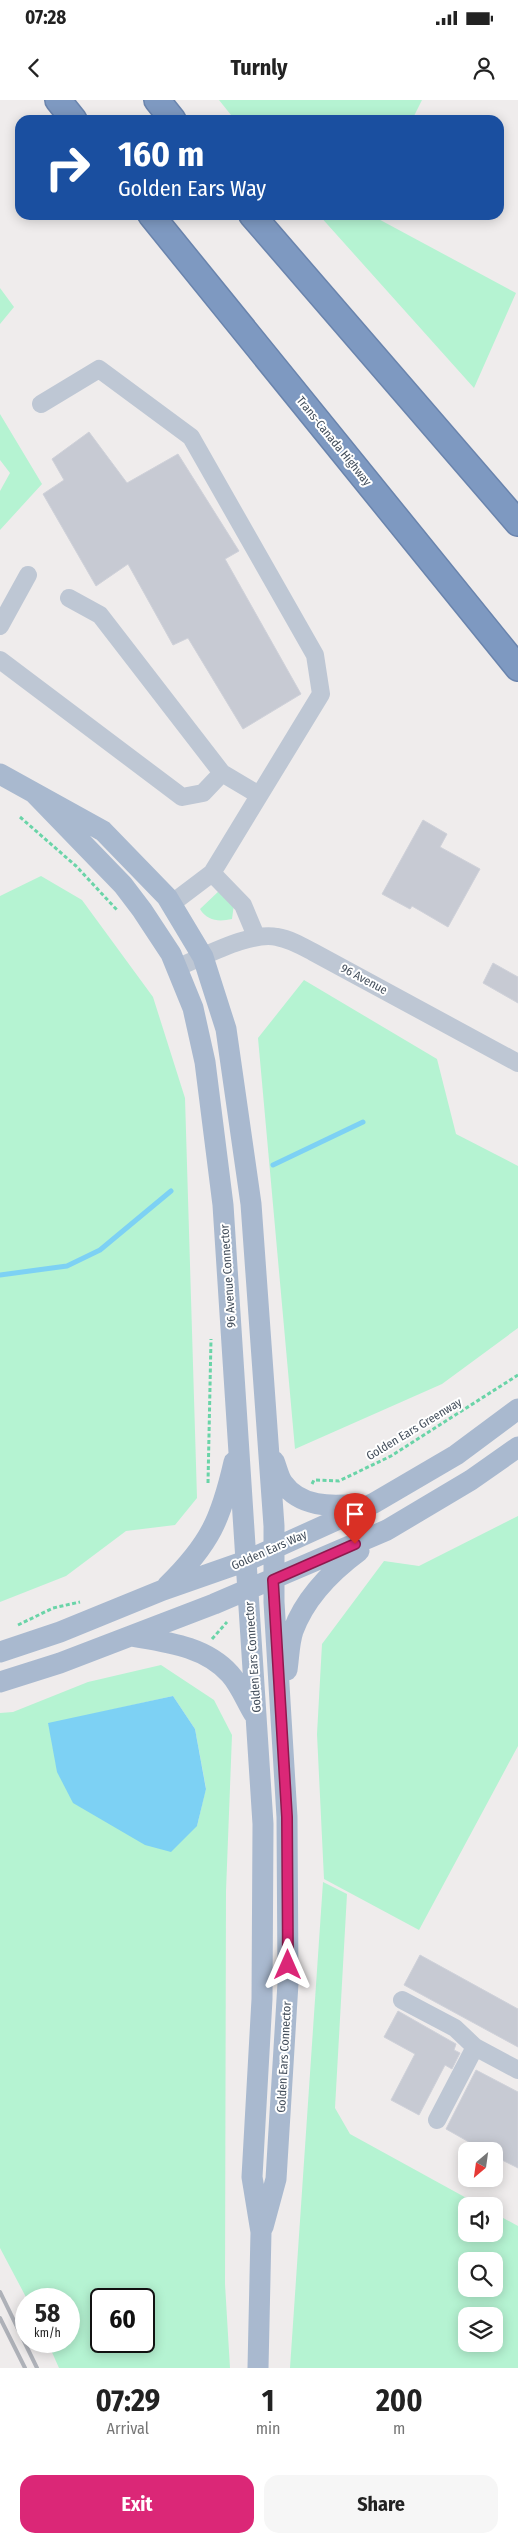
<!DOCTYPE html>
<html lang="en">
<head>
<meta charset="utf-8">
<style>
	body { margin:0; font-family:"Fira Sans Condensed",sans-serif; background:#f6f6f6; color:#222; height:100vh; display:flex; flex-direction:column; font-size:19px; white-space:nowrap }
	* { box-sizing:border-box; margin:0 }
	p { font-size:16px; color:#767676 }
	.icon { flex:none; width:28px; height:28px; fill:none; stroke:currentColor; stroke-width:2; stroke-linecap:round; stroke-linejoin:round }
	.map { position:relative; height:2268px; overflow:hidden }
	.drawer { display:flex; flex-direction:column; background:#fff; flex:1 }
	.drawer>* { flex:none }
	.hud { position:absolute; left:15px; top:15px; width:489px; height:105px; border-radius:15px; box-shadow:0 2px 12px #0003; background:#1a4fa0; color:#fff; overflow:hidden }
	.needle { width:32px; rotate:209deg }
	.buttons { position:absolute; left:458px; top:2042px; display:grid; gap:10px }
	.buttons a { display:grid; place-items:center; width:45px; height:45px; border-radius:10px; background:#fff; box-shadow:0 2px 12px #0003; font-size:25px }
	.speed { position:absolute; left:15px; top:2188px; display:flex; gap:10px; font-size:25px; font-weight:700; text-align:center }
	.speed>* { display:grid; place-content:center; width:65px; height:65px; border-radius:50%; background:#fff; box-shadow:0 2px 12px #0003; line-height:1 }
	.speed small { font-size:12px; font-weight:400 }
	.speed .limit { border:2px solid #111; border-radius:8px; background:#fff; color:#111 }
	.pin { position:absolute; display:grid; place-items:center; width:42px; height:42px; color:#fff; margin:-51px -21px; border-radius:50% 50% 50% 0; rotate:-45deg; box-shadow:0 0 5px #0007 }
	.pin .icon { rotate:45deg }
	.me { position:absolute; width:55px; margin:-28px; rotate:0deg; stroke-linejoin:round; filter:drop-shadow(0 0 4px #0008) }
	.turn { display:flex; align-items:center; gap:18px; height:105px; padding:0 20px; font-size:22px }
	.turn .icon { width:65px; height:65px; stroke-width:2.5 }
	.turn b { display:block; font-size:35px; line-height:42px }
	.eta { display:flex; justify-content:space-evenly; align-items:center; height:85px; text-align:center }
	.eta b { font-size:30px; font-weight:700; line-height:35px }
	.action { display:flex; gap:10px; margin-top:auto; padding:10px 20px }
	.action a { flex:1; height:58px; border-radius:15px; background:#db2777; color:#fff; font-size:20px; font-weight:700; line-height:58px; text-align:center }
	.action a+a { background:#f6f6f6; color:#222 }
	.status { display:flex; justify-content:space-between; align-items:center; height:35px; padding:0 25px; background:#fff; direction:ltr }
	.status svg { height:14px; fill:currentColor }
	header { display:flex; justify-content:space-between; align-items:center; height:65px; padding:0 20px; background:#fff; font-size:22px; font-weight:700 }
	.map>svg:first-child { display:block }
	.green { fill:#b5f3d2; fill-rule:evenodd }
	.water { fill:#7dd1f4 }
	.lines { fill:none; stroke-linecap:round; stroke-linejoin:round }
	.stream { stroke:#7dd1f4; stroke-width:5 }
	.building { fill:#c7cad3; stroke:#cfd1d9 }
	.highway-casing { stroke:#6a84ad; stroke-width:28 }
	.path { stroke:#6ad4a8; stroke-width:3; stroke-dasharray:4 2.5; stroke-linecap:butt }
	.minor { stroke:#bec7d4; stroke-width:18 }
	.major { stroke:#a9b9cf; stroke-width:21 }
	.highway { stroke:#7e99c1; stroke-width:25 }
	.rail { stroke:#aeb1b8; stroke-width:4 }
	.route-casing { stroke:#8e194d; stroke-width:12 }
	.route { stroke:#db2777; stroke-width:9 }
	.labels { text-anchor:middle; stroke-width:4; stroke-linejoin:round; paint-order:stroke }
	.street-label { font-size:12px; fill:#434e5b; stroke:#fff }
</style>
</head>
<body>
<div class="status"><b>07:28</b><svg viewBox="0 0 49 12"><path d="M0 12V9h3v3zM5 12V6h3v6zM10 12V3h3v9zM15 12V0h3v12zM26 1h20v11H26zM47 4h2v5h-2z"/></svg></div>
<header><svg class="icon" aria-label="back" viewBox="0 0 24 24"><path d="M15 5l-7 7 7 7"/></svg>Turnly<svg class="icon" aria-label="person" viewBox="0 0 24 24"><circle cx="12" cy="8" r="4"/><path d="M4 21q1-7 8-7t8 7"/></svg></header>
<div class="map">
<svg width="518" height="2268" viewBox="0 0 518 2268">
	<rect width="100%" height="100%" fill="#efecec"/>
	<path class="green" d="M219 0H422L412 20H235Z
		M319 115H371L516 193 474 288Z
		M0 188 14 207 0 224Z
		M0 314 42 384 0 430V391L10 373 0 360Z
		M41 776 82 800 153 897 185 998 197 1398 175 1425 126 1431 66 1476 0 1502V796Z
		M220 790 234 804 232 819C219 822 207 821 200 809Z
		M304 880 437 959 456 1034 518 1066V1228L442 1284 295 1349 258 938Z
		M518 1416V1646L419 1830 324 1779 317 1634 322 1544 384 1461 419 1466Z
		M161 1565 214 1600 232 1635 226 1791 225 2184 230 2268H59L47 2241H69V2199H27L0 2148V1613L13 1612 88 1582ZM173 1596 195 1629 206 1688 197 1726 48 1624ZM101 2199H144V2241H101Z
		M323 1782 347 1794 335 2008 350 2034 481 2106H466V2134H494V2113L518 2126V2268H290ZM466 2161H494V2189H466ZM466 2216H494V2244H466Z"/>
	<path class="water" d="M173 1596 195 1629 206 1689 197 1726 171 1752 145 1745 73 1703 57 1672 48 1623Z"/>
	<g class="lines">
		<path class="stream" d="M273 1065 363 1022
			M0 1175 67 1166 100 1150 171 1091"/>
	</g>
	<path class="building" d="M89 332 127 383 178 354 239 451 225 459 301 594 243 629 188 538 173 545 128 464 96 486 43 394 64 380 52 359Z
		M423 720 447 734 440 747 480 769 448 827 412 806 410 809 382 794Z
		M493 863 518 877V903L483 883Z
		M420 1855 518 1909V1947L404 1885Z
		M398 1911 456 1944 454 1950 460 1953 452 1969 445 1965 419 2015 391 2000 415 1954 384 1937Z
		M476 1970 518 1992V2068L494 2056V2051H485L446 2029Z"/>
	<g class="lines">
		<defs>
			<path id="highway" d="M58 0 74 20
				M157 0 173 20
				M151 115 518 568
				M252 115 518 423"/>
		</defs>
		<use href="#highway" class="highway-casing"/>
		<path class="path" d="M20 717 76 766 117 810
			M208 1383 211 1239
			M312 1384 314 1380 339 1381 391 1356 518 1275
			M18 1525 53 1508 80 1502
			M212 1539 227 1522"/>
		<path class="minor" d="M41 304 99 269 191 337 315 555 321 594 212 773 171 804
			M69 498 100 515 222 673 259 695
			M0 526 28 475
			M0 560 182 697 203 693 222 673
			M212 773 243 805 256 836
			M178 867C204 857 250 831 277 837 290 839 302 846 313 852L518 963
			M402 1900 455 1928 475 1947 518 1970
			M437 2020 475 1947"/>
		<path class="major" d="M0 674 103 731 167 797 203 857 226 929 251 1104 274 1426V1502L287 1717 288 1883 276 2079 263 2127
			M34 693 123 785 142 810 171 854 193 908 205 962 223 1105 263 1724 262 1899 252 2077 261 2132 258 2268
			M274 1361C277 1368 279 1378 283 1383 300 1407 331 1407 357 1404
			M167 1486C210 1444 221 1419 234 1362
			M131 1536C166 1542 205 1546 230 1574 240 1585 246 1601 254 1614
			M0 1552 60 1532 163 1490 246 1461 374 1403 456 1355 518 1309
			M287 1570C289 1557 289 1543 293 1531 305 1498 332 1471 359 1451
			M0 1582 60 1563 214 1504 387 1430 471 1380 518 1347"/>
		<use href="#highway" class="highway"/>
		<path class="rail" d="M0 2192 37 2268
			M0 2218 25 2268"/>
	</g>
	<g class="lines">
		<defs>
			<path id="route" d="M288 1865 287 1717 273 1480 355 1444"/>
		</defs>
		<use href="#route" class="route-casing"/>
		<use href="#route" class="route"/>
	</g>
	<g class="labels">
		<g class="street-label">
			<text transform="translate(334 341) rotate(51)" y="4">Trans-Canada Highway</text>
			<text transform="translate(364 879) rotate(28)" y="4">96 Avenue</text>
			<text transform="translate(228 1176) rotate(-94)" y="4">96 Avenue Connector</text>
			<text transform="translate(414 1329) rotate(-31)" y="4">Golden Ears Greenway</text>
			<text transform="translate(269 1450) rotate(-24)" y="4">Golden Ears Way</text>
			<text transform="translate(253 1557) rotate(-94)" y="4">Golden Ears Connector</text>
			<text transform="translate(284 1957) rotate(-87)" y="4">Golden Ears Connector</text>
		</g>
	</g>
</svg>
<div class="buttons">
<a><svg class="needle" viewBox="-14 -14 28 28"><path d="M0-13l5 13h-10z" fill="#e53935"/><path d="M0 13l5-13h-10z" fill="#767676"/></svg></a>
<a><svg class="icon" aria-label="sound" viewBox="0 0 24 24"><path d="M4 9h4l5-4v14l-5-4H4zM17 9q2 3 0 6"/></svg></a>
<a><svg class="icon" aria-label="search" viewBox="0 0 24 24"><circle cx="10" cy="10" r="6"/><path d="M15 15l6 6"/></svg></a>
<a><svg class="icon" aria-label="layers" viewBox="0 0 24 24"><path d="M12 4l9 5-9 5-9-5zM3 14l9 5 9-5"/></svg></a>
</div>
<div class="speed"><div>58<small>km/h</small></div><div class="limit">60</div></div>
<div class="pin" style="left:355px;top:1444px;background:#d93025"><svg class="icon" aria-label="arrive" viewBox="0 0 24 24"><path d="M6 21V4h12l-3 4 3 4H6"/></svg></div>
<svg class="me" style="left:288px;top:1865px" viewBox="-20 -20 40 40"><path d="M0-17L14 15 0 8-14 15z" fill="#db2777" stroke="#fff" stroke-width="4"/></svg>
<div class="hud">
<div class="turn"><svg class="icon" aria-label="right" viewBox="0 0 24 24"><path d="M7 20v-9h11M14 6l5 5-5 5"/></svg><div><b>160 m</b>Golden Ears Way</div></div>
</div>
</div>
<section class="drawer">
<div class="eta">
<div><b>07:29</b><p>Arrival</p></div>
<div><b>1</b><p>min</p></div>
<div><b>200</b><p>m</p></div>
</div>
<div class="action"><a>Exit</a><a>Share</a></div>
</section>
</body>
</html>
